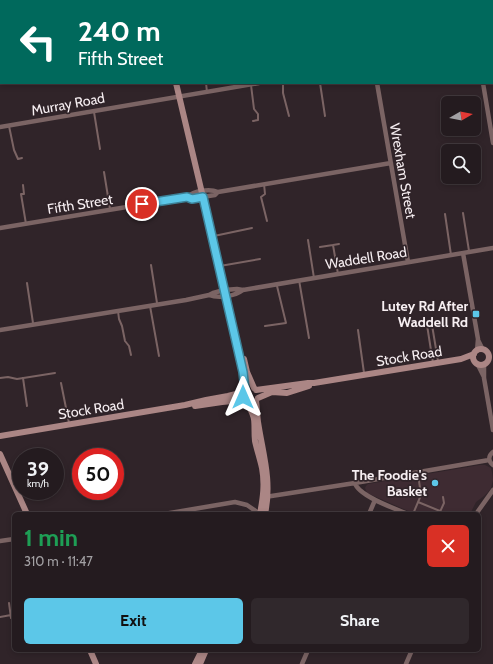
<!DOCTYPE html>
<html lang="en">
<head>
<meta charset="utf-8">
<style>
	body { margin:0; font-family:Cabin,sans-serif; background:#30282c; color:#f1f3f6; height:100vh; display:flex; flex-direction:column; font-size:15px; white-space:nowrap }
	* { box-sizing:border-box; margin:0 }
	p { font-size:13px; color:#a3a1a4 }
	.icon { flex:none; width:22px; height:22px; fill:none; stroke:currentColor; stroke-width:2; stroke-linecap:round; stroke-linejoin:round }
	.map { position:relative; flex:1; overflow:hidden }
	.sheet { position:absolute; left:12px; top:512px; width:469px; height:140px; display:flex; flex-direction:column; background:#241b1f; border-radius:6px; box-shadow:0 2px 6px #0003,0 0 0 1px #41393d }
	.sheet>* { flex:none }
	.banner { position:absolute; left:0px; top:0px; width:493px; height:84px; box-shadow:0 2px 6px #0003,0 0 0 1px #41393d; background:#00695c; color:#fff; overflow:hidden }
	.needle { width:26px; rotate:81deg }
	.fabs { position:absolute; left:441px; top:96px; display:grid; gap:8px }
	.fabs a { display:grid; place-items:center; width:40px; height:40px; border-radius:6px; background:#241b1f; box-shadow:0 2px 6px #0003,0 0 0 1px #41393d; font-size:20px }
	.speed { position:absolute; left:12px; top:448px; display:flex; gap:8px; font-size:20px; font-weight:700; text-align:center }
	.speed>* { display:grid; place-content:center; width:52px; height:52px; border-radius:50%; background:#241b1f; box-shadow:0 2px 6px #0003,0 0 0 1px #41393d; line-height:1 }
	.speed small { font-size:10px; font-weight:400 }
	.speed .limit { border:6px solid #d22; background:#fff; color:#111 }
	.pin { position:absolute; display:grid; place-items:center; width:34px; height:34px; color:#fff; margin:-17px; border:2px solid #fff; border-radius:50%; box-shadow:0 1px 4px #0007 }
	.me { position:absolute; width:44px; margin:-22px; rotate:0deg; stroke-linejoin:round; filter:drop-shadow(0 0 3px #0008) }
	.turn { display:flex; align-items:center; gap:14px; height:84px; padding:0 12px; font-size:18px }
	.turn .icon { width:52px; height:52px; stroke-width:2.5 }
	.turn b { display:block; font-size:28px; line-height:34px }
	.round { display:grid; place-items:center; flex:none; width:42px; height:42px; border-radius:6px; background:#30282c }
	.headline { display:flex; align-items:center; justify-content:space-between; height:68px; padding:0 12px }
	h1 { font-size:24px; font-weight:700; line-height:30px; color:#1e9e55 }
	.primary-button { display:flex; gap:8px; margin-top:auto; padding:8px 12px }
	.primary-button a { flex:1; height:46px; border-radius:6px; background:#5cc7e8; color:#111; font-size:16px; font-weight:700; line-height:46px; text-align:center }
	.primary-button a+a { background:#30282c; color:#f1f3f6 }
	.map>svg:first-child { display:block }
	.built { fill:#3e2b32 }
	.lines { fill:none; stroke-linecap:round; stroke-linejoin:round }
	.lane { stroke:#7b6464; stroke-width:2 }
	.street { stroke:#7b6464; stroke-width:4.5 }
	.secondary { stroke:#ab8685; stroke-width:6 }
	.route-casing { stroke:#3c8197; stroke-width:10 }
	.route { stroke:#5cc7e8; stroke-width:7 }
	.poi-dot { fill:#5cc7e8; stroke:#302429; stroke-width:1.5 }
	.labels { text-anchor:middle; stroke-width:3.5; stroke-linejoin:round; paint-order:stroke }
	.street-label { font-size:14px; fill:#f7eff2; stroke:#302429 }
	.poi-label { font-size:14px; font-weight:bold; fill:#f7eff2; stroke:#302429; text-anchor:end }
</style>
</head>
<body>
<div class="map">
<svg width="493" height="664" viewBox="0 0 493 664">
	<rect width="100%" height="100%" fill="#302429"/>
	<path class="built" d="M480 465H485L491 468 492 472 493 480 491 488 488 492 484 496 476 502 470 514H415L367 493 365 488 366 486 368 484Z"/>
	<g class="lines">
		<path class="lane" d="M206 83 207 92
			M283 83V93L289 116
			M320 83 325 116
			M251 85 254 109 258 114V120L253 121
			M94 112 100 149
			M9 126 14 150 18 159 22 158
			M104 172 110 209
			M264 184 265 194 261 197 267 221
			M23 185 24 194H21L26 224
			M463 213 469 251
			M445 214 451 255
			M214 236 252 228
			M308 240 314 278
			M333 245 339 244
			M320 247 333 245 338 274
			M151 265 157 303
			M220 266 260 259
			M299 280 309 338
			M27 283 33 323
			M150 306 159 356
			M118 311 119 319 122 326 125 341 129 346 131 355
			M427 325 433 363
			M432 325 438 361
			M265 326 286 323 277 286
			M358 330 364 373
			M0 378 8 377 17 379 55 373
			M23 378 27 406
			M61 383 69 423
			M418 502 440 511
			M413 514 421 495 418 474
			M439 514 444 503 443 497
			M9 603 11 618 14 619
			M0 617 11 615"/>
		<path class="street" d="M363 0V1
			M468 0V1
			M113 1 119 0
			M0 16 1 15
			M492 44H493
			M377 83 408 262
			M483 83 493 143
			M0 127 259 83
			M187 197C194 191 209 188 218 192
			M0 228 187 197 192 199 196 198 215 195 218 192 391 163
			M463 253 478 339 477 351
			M209 295C219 299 235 296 243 290
			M0 330 186 300 209 295 213 293 224 290 237 289 243 290 493 248
			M478 340 483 350
			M478 365 484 377
			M484 365V378L493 430
			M493 452C488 456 488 461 493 465
			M355 483C358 496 396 509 408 514
			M265 497 355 483 489 460
			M164 514 235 502 247 505 260 514
			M369 514 375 500
			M476 514 493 490
			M0 541 14 539
			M302 664 308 650
			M406 664 412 650"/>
		<path class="secondary" d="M156 0V1
			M176 83 219 265V270L238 349 243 372 245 390
			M473 357a8 8 0 1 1 16 0a8 8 0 1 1-16 0Z
			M244 359 247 372 254 388
			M256 390 308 383H314L461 359 474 354
			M258 398 272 392 287 393 309 386
			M256 401C257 408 257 415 258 422 263 455 272 480 265 514
			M247 402C249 407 253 413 254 419 255 426 254 433 255 441 257 450 260 459 262 468 265 484 263 498 260 514
			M195 406 222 402 245 400
			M0 436 185 405 206 400 228 396 244 392
			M0 454 27 514
			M90 650 96 664
			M195 664 202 650
			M200 664 206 650"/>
	</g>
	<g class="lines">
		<defs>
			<path id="route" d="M142 204 187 197 192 199 203 197 243 372 245 390 243 393V397"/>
		</defs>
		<use href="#route" class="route-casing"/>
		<use href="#route" class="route"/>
	</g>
	<g class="poi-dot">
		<rect x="472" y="310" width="8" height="8" rx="2"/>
		<circle cx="435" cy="483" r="4"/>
	</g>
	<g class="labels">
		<g class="street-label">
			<text transform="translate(68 104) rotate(-10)" y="5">Murray Road</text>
			<text transform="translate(403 171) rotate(80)" y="5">Wrexham Street</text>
			<text transform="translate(80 204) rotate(-9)" y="5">Fifth Street</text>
			<text transform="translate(366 258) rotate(-9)" y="5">Waddell Road</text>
			<text transform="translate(409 356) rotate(-9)" y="5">Stock Road</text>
			<text transform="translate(91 409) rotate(-9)" y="5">Stock Road</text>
		</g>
		<g class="poi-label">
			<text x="468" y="311">Lutey Rd After<tspan x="468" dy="16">Waddell Rd</tspan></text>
			<text x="427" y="480">The Foodie's<tspan x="427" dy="16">Basket</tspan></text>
		</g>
	</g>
</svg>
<div class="fabs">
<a><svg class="needle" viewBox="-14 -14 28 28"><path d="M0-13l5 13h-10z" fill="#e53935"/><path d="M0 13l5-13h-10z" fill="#a3a1a4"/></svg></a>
<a><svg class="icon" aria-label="search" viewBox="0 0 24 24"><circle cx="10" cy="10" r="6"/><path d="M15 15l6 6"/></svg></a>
</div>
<div class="speed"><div>39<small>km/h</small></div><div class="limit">50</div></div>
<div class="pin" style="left:142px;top:204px;background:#d93025"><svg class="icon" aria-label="arrive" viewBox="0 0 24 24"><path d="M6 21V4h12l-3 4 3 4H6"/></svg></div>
<svg class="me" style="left:243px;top:397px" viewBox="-20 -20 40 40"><path d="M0-17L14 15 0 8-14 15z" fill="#5cc7e8" stroke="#fff" stroke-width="4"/></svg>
<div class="banner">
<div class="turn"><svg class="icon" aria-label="left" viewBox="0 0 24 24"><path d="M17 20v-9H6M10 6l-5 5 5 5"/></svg><div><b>240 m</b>Fifth Street</div></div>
</div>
<section class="sheet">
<div class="headline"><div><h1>1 min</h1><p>310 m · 11:47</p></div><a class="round" style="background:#d93025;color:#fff"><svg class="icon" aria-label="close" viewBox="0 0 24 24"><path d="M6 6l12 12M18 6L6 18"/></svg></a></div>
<div class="primary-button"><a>Exit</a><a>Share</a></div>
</section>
</div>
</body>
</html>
